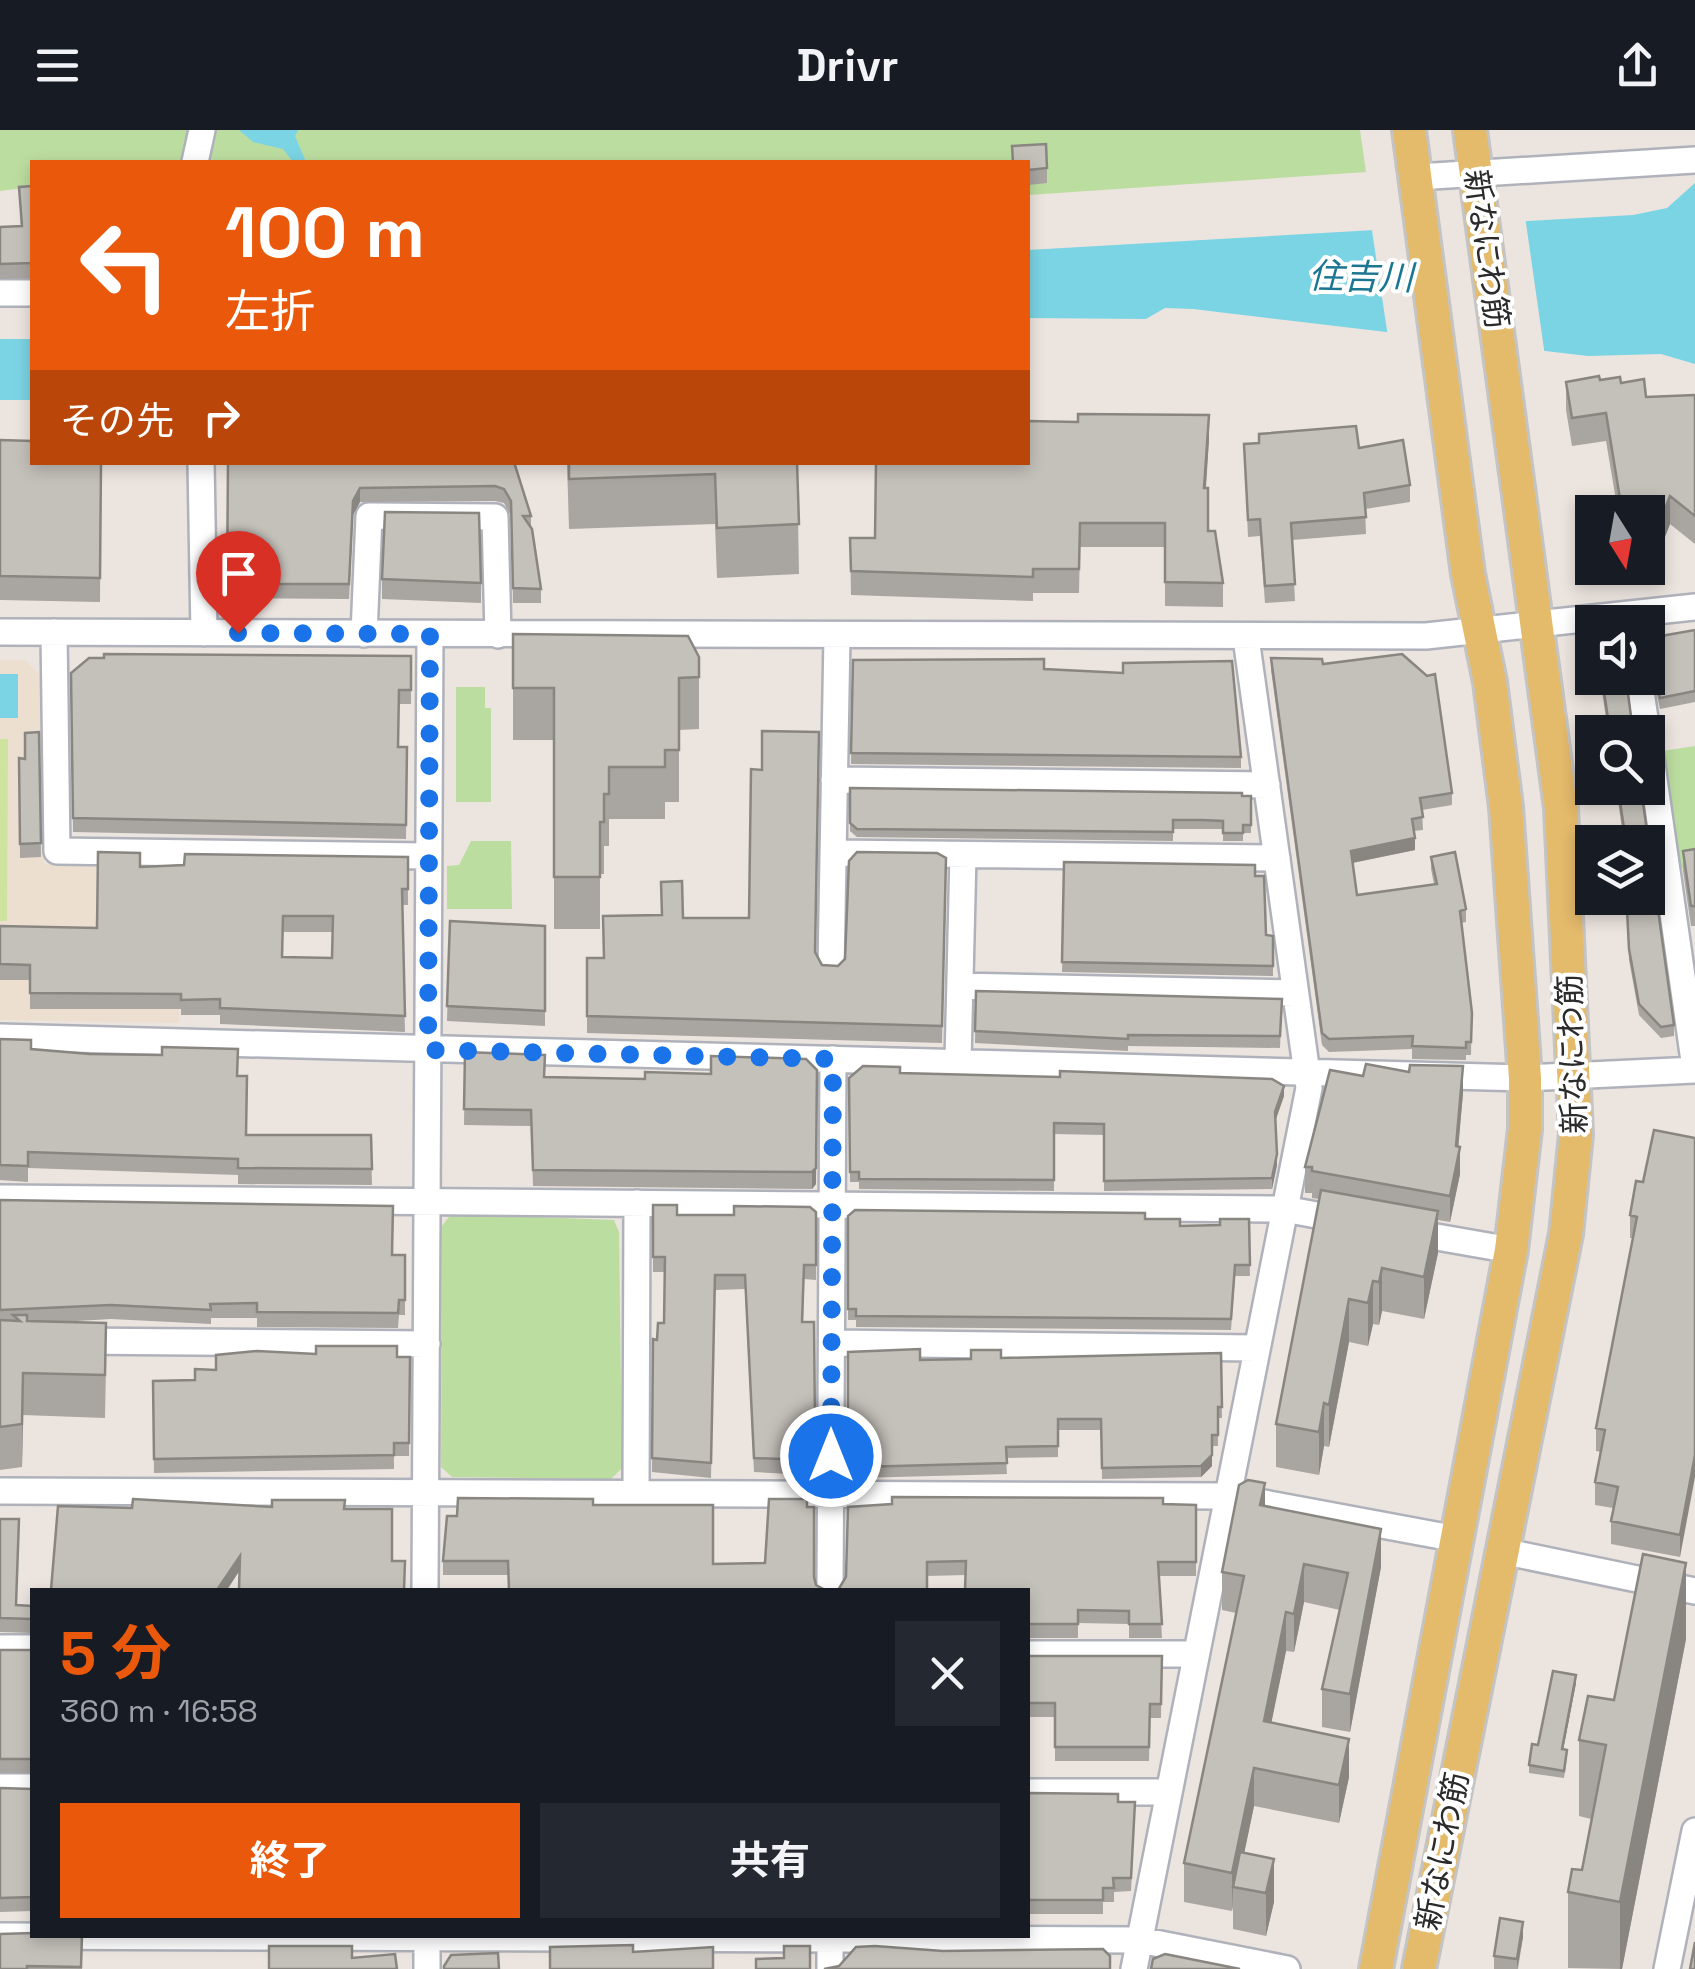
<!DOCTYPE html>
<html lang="ja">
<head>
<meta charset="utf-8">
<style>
	body { margin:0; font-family:"Space Grotesk","Noto Sans JP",sans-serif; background:#242831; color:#f1f3f6; height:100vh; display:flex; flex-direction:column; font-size:38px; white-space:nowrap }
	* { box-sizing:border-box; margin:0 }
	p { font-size:32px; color:#9ea1a6 }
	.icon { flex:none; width:55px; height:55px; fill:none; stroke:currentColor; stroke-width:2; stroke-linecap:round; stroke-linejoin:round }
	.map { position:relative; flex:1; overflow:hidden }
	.sheet { position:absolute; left:30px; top:1458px; width:1000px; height:350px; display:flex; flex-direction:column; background:#171b24; border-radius:0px; box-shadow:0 5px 15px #0003 }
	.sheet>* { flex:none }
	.guide { position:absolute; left:30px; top:30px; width:1000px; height:305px; border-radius:0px; box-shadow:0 5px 15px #0003; background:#ea580c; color:#fff; overflow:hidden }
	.needle { width:65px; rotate:169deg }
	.controls { position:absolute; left:1575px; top:365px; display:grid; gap:20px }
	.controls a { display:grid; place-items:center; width:90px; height:90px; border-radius:0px; background:#171b24; box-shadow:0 5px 15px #0003; font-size:50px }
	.pin { position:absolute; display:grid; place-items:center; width:85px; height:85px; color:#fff; margin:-102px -42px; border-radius:50% 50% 50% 0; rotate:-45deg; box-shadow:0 0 10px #0007 }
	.pin .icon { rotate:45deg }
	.me { position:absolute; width:110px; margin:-55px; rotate:0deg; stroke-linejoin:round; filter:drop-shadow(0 0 8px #0008) }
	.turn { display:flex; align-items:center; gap:35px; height:210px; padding:0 30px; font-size:45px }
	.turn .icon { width:130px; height:130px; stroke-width:2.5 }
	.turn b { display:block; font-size:70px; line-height:85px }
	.then { display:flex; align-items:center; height:95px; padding:0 30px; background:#0003; gap:20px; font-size:38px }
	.round { display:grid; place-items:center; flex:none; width:105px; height:105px; border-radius:0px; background:#242831 }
	.summary { display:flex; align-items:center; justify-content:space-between; height:170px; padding:0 30px }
	h1 { font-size:60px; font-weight:700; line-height:75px; color:#ea580c }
	.primary-button { display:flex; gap:20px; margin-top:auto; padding:20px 30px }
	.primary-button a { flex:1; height:115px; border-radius:0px; background:#ea580c; color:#fff; font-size:40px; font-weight:700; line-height:115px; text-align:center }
	.primary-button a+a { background:#242831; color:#f1f3f6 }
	header { display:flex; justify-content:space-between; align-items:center; height:130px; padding:0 30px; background:#171b24; font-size:45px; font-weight:700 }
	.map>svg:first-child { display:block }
	.education { fill:#ecdfd0 }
	.green { fill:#bcdda0 }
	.pitch { fill:#cee39d }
	.water { fill:#7bd4e4 }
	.pier { fill:#ece4df }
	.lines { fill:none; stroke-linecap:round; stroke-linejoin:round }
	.minor-casing { stroke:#afb2ba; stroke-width:30 }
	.major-casing { stroke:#c4c4c4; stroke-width:38 }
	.minor { stroke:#fff; stroke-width:25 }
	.major { stroke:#e4ba6b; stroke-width:32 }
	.wall { fill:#a9a5a0; fill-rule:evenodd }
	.shaded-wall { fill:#898682 }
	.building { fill:#c4c0ba; stroke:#898682; stroke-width:2.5; fill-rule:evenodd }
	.route { stroke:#1a73e8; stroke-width:18; stroke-dasharray:0 32.4 }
	.labels { text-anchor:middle; stroke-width:8; stroke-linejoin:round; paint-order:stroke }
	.street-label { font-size:32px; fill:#2b2b2b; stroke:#fff }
	.water-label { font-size:35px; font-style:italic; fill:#1a7691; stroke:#fff }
</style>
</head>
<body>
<header><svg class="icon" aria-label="menu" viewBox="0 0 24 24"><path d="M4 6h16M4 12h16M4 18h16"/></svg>Drivr<svg class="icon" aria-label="share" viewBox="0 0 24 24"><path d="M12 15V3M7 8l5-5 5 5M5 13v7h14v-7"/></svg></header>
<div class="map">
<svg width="1695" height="1839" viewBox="0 0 1695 1839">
	<rect width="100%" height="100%" fill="#ece4df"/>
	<path class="education" d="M0 530H25L45 551 44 734 181 737 179 893 0 890Z"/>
	<path class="green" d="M0 0H1360L1366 42 1028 65V32H32V57L0 61Z
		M456 557H485V578H491V672H456Z
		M1695 616V737L1669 740 1656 622Z
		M471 711H511L512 779H447V736L459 735Z
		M451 1084 614 1090 619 1102 622 1338 611 1349 452 1347 441 1337 442 1096Z"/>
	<path class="pitch" d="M0 609H8L7 791H0Z"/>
	<path class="water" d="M239 0H298L295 6 306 32H293L283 19 253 12Z
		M1695 53V234L1661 224 1588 226 1193 179 1165 178 1146 189 1028 188V120L1633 85 1667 78Z
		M0 209H32V270H0Z
		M0 544H18V588H0Z"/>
	<path class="pier" d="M1525 86 1545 226 1388 207 1371 94Z"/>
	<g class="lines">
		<defs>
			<path id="minor" d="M195 32 202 0
				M1417 47 1695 30
				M0 163H32
				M201 332 204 503
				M0 502 1426 506 1695 477
				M54 502 57 721 427 726
				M364 504 369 386 495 387 498 505
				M1639 548 1647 602
				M1648 607 1695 938
				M834 650 1267 655
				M833 723 1277 728
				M831 839 837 506
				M960 856 1295 863
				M0 907 1525 948 1695 940
				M958 931 963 725
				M0 1068 1284 1079 1349 1091
				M1408 1102 1511 1120
				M72 1211 427 1214
				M832 1213 1256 1218
				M0 1361 1226 1366 1457 1409
				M636 1364 637 1073
				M1502 1421 1695 1461
				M425 1460 430 504
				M830 1460 833 929
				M0 1518H32
				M1028 1524H1194
				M0 1657H32
				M1028 1662H1168
				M427 1805V1839
				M830 1805V1839
				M0 1806 1140 1810 1287 1839
				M1134 1839 1309 958 1246 508
				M1667 1839 1695 1701"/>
			<path id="major" d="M1376 1839 1511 1120 1525 999V948L1506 677 1490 552 1468 444 1409 0
				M1419 1839 1566 1104 1576 1004 1561 678 1470 0"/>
		</defs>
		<use href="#minor" class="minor-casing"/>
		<use href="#major" class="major-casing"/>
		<use href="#minor" class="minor"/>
		<use href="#major" class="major"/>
	</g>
	<path class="wall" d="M1012 16 1047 38V53L1028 55V32H1012Z
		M32 56V148L0 149V97L21 96 19 57Z
		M1600 250 1621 253 1646 267 1695 265V414L1670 394 1661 417 1648 422V382H1618L1606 311 1572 316 1566 280V252Z
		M1078 292 1209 309 1206 358 1208 401 1223 453V477L1165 476V417H1080L1079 463H1033V471L851 465 850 408H875Z
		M0 310 101 332 100 472 0 470Z
		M1244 314 1359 318 1410 355V372L1365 379 1366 404 1292 410 1295 471 1265 473 1260 406 1248 407Z
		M228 332H514L531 386V397L541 459V473H513L511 386 504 373 495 371 360 372 353 385 349 469 227 468Z
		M567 332H797L799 444 717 448 715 394 569 399Z
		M382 449 481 453V473L382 469Z
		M1648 492 1661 506 1695 500V572L1660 579 1651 537 1648 536Z
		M513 504 699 527V599L679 600V672H665V689H609V716H604V744H600V799H554V610H513Z
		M411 526V574H399V617H407L406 709 73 702 71 543Z
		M1271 528 1323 534 1452 663V675L1422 680 1423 700 1414 701 1415 720 1353 733 1357 765 1434 754 1431 739V727L1466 779V792L1461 793 1472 883 1471 925H1466V930L1412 929V919L1329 922 1322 915 1271 540Z
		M853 530 1044 539 1241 627V638L851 634Z
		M1600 548H1626L1633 602H1608Z
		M39 602 41 727 20 728 19 628 25 629Z
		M850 658 1251 666V703H1243V711H1223V699H1173V711L857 707 850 701Z
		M1616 658H1641L1674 895V906L1661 908 1639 885 1629 830 1627 779H1631L1629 768H1648V712H1624Z
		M1695 719V796H1691L1683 741V721Z
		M408 727V775H402L405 902 220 894V885H181V879H30V850H0V796L97 798 140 737ZM283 802H333L332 828 282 827Z
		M946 728 942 913 587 903V828H604L662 785 683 788 815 822 822 835 838 836Z
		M1064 732 1255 746 1266 805 1273 806V846L1062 842Z
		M450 791 545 796V896L447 891Z
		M976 861 1282 869 1280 918 1128 916V921L975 913Z
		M0 909 31 919 237 946 246 1005H371L372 1055 238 1054V1045L28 1038V1052L0 1050Z
		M465 922 544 947 645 949 711 944 806 929 816 1054 812 1059 533 1056 531 996 464 995Z
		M900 943 1284 966 1275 991 1277 1035 1272 1059 1104 1061V1005L1054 1004V1061L859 1059V1052H850L849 948Z
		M1363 946 1463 963 1458 1017 1460 1044 1450 1092 1438 1090V1123L1424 1189 1382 1181 1379 1195 1373 1194 1368 1216 1349 1212 1329 1317 1324 1316 1319 1345 1276 1337V1294L1319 1069 1312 1068V1063H1305V1037Z
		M1695 1008 1680 1427 1611 1414V1391L1613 1378 1595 1375V1352L1601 1322 1596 1321V1298L1633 1108H1630V1085L1643 1052Z
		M0 1070 392 1125H405V1185H399L398 1198 257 1197V1188H211V1194L111 1189 59 1192 106 1236 105 1288 23 1285 22 1337 0 1340Z
		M653 1075 677 1085H734L816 1082V1150L804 1149 803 1192H814L815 1309H806L807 1345 754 1342 745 1159 715 1160 711 1348 652 1342 653 1209 657 1210 664 1193 665 1142H653Z
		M848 1086 1145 1089 1180 1096 1220 1095 1249 1089 1250 1146H1235L1231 1200 856 1197V1190H848Z
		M848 1222 920 1230 1221 1223 1222 1288H1218V1316H1212V1336L1201 1347 1102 1349 1101 1300H1058V1327L1006 1328 1007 1344 858 1348 848 1340Z
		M397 1227H410L409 1326H394V1339L154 1343 153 1251 195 1250 216 1240Z
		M1163 1374 1196 1375V1446H1159L1162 1508H1129V1494L1078 1493V1508H1028V1460L966 1445 927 1446 839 1460 846 1447Z
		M593 1375 713 1434 765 1433 807 1377 814 1447 816 1455 508 1445H443V1431Z
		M1265 1376 1381 1437 1350 1602 1322 1597V1559L1340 1480 1304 1472 1294 1522 1286 1521 1271 1593 1349 1647 1339 1693 1254 1676 1244 1723 1274 1772 1266 1806 1233 1799V1777L1232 1781 1184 1772V1733L1236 1483 1222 1480V1442Z
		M0 1389 16 1475 32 1489V1503L0 1502Z
		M1686 1509 1622 1839 1568 1838V1762L1582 1740 1591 1689 1579 1686V1610L1614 1570Z
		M0 1520H32V1643H0Z
		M1028 1526H1162L1161 1588H1150L1149 1631H1055V1587H1028Z
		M1576 1553 1563 1619 1567 1627 1564 1648 1529 1643V1635L1538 1615Z
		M0 1658 32 1659V1781L0 1782Z
		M1028 1663 1118 1672 1135 1685 1131 1761 1114 1762V1772H1103V1784H1028Z
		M82 1805V1839H0Z
		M1523 1807 1518 1839H1494V1826Z"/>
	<path class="shaded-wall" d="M1209 285V309L1204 382V358Z
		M360 358V372L353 385 349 469 353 371Z
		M1670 366V394L1661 417 1648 422V394Z
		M1415 708V720L1351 733V721Z
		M1463 936V963L1457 1032 1460 1017V1044L1450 1092V1066Z
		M817 956 816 1054 812 1059V1042Z
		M1284 956V966L1275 992V982Z
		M1277 1024V1035L1272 1059V1048Z
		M1438 1081V1123L1424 1189V1147Z
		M1382 1138V1181L1379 1195V1152Z
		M1373 1151V1194L1368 1216V1173Z
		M1349 1169V1212L1329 1317V1275Z
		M23 1243V1285L22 1337V1294Z
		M1324 1273V1316L1319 1345V1302Z
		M1212 1325V1336L1201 1347V1336Z
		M1695 1325V1347L1680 1427V1405Z
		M1265 1353V1391L1260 1375Z
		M1381 1399V1437L1350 1602V1564Z
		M240 1426V1440L227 1460H217Z
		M1686 1433V1509L1622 1839H1620V1772Z
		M1304 1434V1472L1294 1522V1484Z
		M1286 1482V1521L1264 1629V1591Z
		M1576 1545V1553L1562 1626V1619Z
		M1349 1609V1647L1339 1693V1655Z
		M1254 1638V1676L1237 1758 1233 1757 1232 1781V1743Z
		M1274 1729V1772L1266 1806V1763Z
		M1523 1792V1807L1517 1839V1829Z"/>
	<path class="building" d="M1046 14 1047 38 1028 40V32H1013L1012 16Z
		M32 56V133L0 134V97L22 96 19 57Z
		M1599 246 1600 250 1620 247 1621 253 1644 249 1646 267 1695 265V386L1670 366 1661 389 1648 394V382H1636L1632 379 1622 381 1606 283 1572 288 1566 252Z
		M1078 284 1209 285 1204 358H1208V401H1215L1223 453 1165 452V393H1080L1079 439H1033V447L851 441 850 408H875L876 332H1028V291L1078 292Z
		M1356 296 1359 318 1403 310 1410 355 1364 363 1366 387 1291 393 1295 454 1265 456 1260 389 1248 390 1244 314 1259 313V304Z
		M0 310 32 311V332H101L100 448 0 446Z
		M228 332H514L531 386H523L532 399 541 459 513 458 511 371 504 359 495 356 360 358 353 371 349 454H227Z
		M569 332H797L799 394 717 398 715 344 569 349Z
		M385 382 479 383 481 453 382 449Z
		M1657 486 1661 506 1695 500V561L1660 568 1651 526 1648 525V492H1645L1650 487Z
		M513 504 688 506 699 527V547L679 548V620H665V637H609V664H604V692H600V747H554V558H513Z
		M104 524 411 526V560H399L398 617H407L406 695 73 688 71 543 89 528H104Z
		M1402 524 1427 546 1435 544 1452 663 1420 668 1423 687 1412 689 1415 708 1351 721 1357 765 1437 754 1431 727 1455 722 1466 779 1460 781 1472 883 1471 912H1466V918L1412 916 1413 906 1329 909 1322 903 1271 528 1322 529 1323 534Z
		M1044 529V539L1123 543V533L1232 531 1241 627 851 623 853 530Z
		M1602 548H1626L1633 602H1610Z
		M762 601 819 602 815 822 822 835 838 836 845 829 849 731 857 722 937 723 946 728 942 896 587 886V828H604L603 786 662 785 661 752 682 751 683 788H749L751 639 762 640Z
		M39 602 41 713 20 714 19 628 25 629V603Z
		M850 658 1242 663V666H1251V695H1243V703H1223V691L1202 690H1173V702L857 699 850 693Z
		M1618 658H1641L1674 895 1661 897 1639 874 1629 819 1627 779 1633 778 1631 768H1648V712H1626Z
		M1695 719V776H1691L1683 721Z
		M98 722 140 723V737L184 735 185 724 408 727V759H402L405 886 220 878V869L181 870V864L30 863V835L0 834V796L97 798ZM283 786H333L332 828 282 827Z
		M1064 732 1255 735V746H1264L1266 805 1273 806V836L1062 832Z
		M450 791 545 796V881L447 876Z
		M976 861 1282 869 1280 906 1128 905V909L975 901Z
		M0 909 31 910V919L90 924 162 925V917L238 919 237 946H247L246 1005H371L372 1039 238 1038V1029L28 1022V1036L0 1035Z
		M465 922 545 925 544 947 645 949V942L711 944V926L806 929 817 940 816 1038 812 1042 533 1040 531 980 464 979Z
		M1366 934 1409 942 1410 935 1463 936 1456 1016 1460 1017 1450 1066 1312 1041V1037H1305L1330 940 1363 946Z
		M863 936 900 937V943L1060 947V941L1272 949 1284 956 1275 982 1277 1024 1272 1048 1104 1051V994L1054 993V1050L859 1049V1042H850L849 948Z
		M1654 1000 1695 1008V1325L1680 1405 1611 1391 1618 1357 1595 1352 1605 1300 1596 1298 1637 1087 1630 1085 1636 1051 1643 1052Z
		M1321 1060 1438 1081 1424 1147 1382 1138 1379 1152 1373 1151 1368 1173 1349 1169 1329 1275 1324 1273 1319 1302 1276 1294Z
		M0 1070 393 1076 392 1125H405V1170H399L398 1183 257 1182V1173L210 1174 211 1180 111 1175 0 1180Z
		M653 1075H677V1085H734V1076L810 1077 816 1082V1135H804L802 1192H814L815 1294H806L807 1330 754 1328 745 1145H715L711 1333 652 1328 653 1209 657 1210 658 1193H664L665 1127H653Z
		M855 1080 1145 1083V1089H1180V1096L1220 1095V1089H1249L1250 1135H1235L1231 1189 856 1186V1179H848V1086Z
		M13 1185H27V1191L106 1193 105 1245 23 1243 22 1294 0 1297V1190L20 1191Z
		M316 1216H397V1227H410L409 1313H394V1325L154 1329 153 1251 195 1250V1239L216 1240V1225L257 1221 316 1224Z
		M920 1219V1230L971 1229V1220H1001V1228L1221 1223 1222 1277H1218V1305H1212V1325L1201 1336 1102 1338 1101 1289H1058V1316L1006 1317 1007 1333 858 1337 848 1329V1222Z
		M1248 1350 1265 1353 1260 1375 1381 1399 1350 1564 1322 1559 1348 1443 1304 1434 1294 1484 1286 1482 1264 1591 1349 1609 1339 1655 1254 1638 1232 1743 1184 1733 1244 1446 1222 1442 1239 1355Z
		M892 1367 1163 1368V1374L1196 1375V1432H1158L1162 1494H1129V1481L1078 1480V1494H1028V1460H965L966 1431 927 1432V1460H838L846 1447 848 1377 892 1374Z
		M458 1368 593 1369V1375H713V1434L765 1433 769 1369H807V1377H814V1447L816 1455 825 1460H509L508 1431H443L447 1386H457Z
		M133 1369 272 1377V1370H345L344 1379H392V1431H405L404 1460H239L240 1426 217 1460H51L58 1376 132 1378Z
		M0 1389H19L16 1475 32 1476V1489L0 1488Z
		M1643 1424 1686 1433 1620 1772 1568 1762 1572 1739 1582 1740 1606 1615 1579 1610 1588 1566 1614 1570Z
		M0 1520H32V1629H0Z
		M1028 1526H1162L1161 1574H1150L1149 1617H1055V1573H1028Z
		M1553 1541 1576 1545 1562 1619 1567 1620 1564 1641 1529 1635 1532 1614 1538 1615Z
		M0 1658 32 1659V1767L0 1768Z
		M1028 1663 1118 1664V1672H1135L1131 1748H1113L1114 1758H1103V1770H1028Z
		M1240 1722 1274 1729 1266 1763 1233 1757Z
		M1500 1788 1523 1792 1517 1829 1494 1826Z
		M32 1803V1805H82L81 1837 27 1836V1839H0V1804Z
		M1695 1812V1839H1690Z
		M633 1815V1822L713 1817V1839H550V1817Z
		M269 1816H352V1828L395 1824 397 1839H269Z
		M784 1816H810V1839H756V1829L784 1828Z
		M875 1816 943 1821 1103 1819 1110 1826V1839H824L839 1836 856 1817Z
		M498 1823 499 1839H444V1836L451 1825Z
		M1165 1824 1240 1839H1151L1153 1829Z"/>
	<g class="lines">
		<path class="route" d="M238 503 430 504 428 920 833 929 831 1326"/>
	</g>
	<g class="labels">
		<g class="street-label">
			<text transform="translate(1487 119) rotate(82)" y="11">新なにわ筋</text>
			<text transform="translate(1572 924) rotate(-92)" y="11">新なにわ筋</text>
			<text transform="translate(1442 1721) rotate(-79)" y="11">新なにわ筋</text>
		</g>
		<g class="water-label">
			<text transform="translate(1361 147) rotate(1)" y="12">住吉川</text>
		</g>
	</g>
</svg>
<div class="controls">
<a><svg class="needle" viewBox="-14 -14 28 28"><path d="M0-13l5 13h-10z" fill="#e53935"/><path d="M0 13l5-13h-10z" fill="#9ea1a6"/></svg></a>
<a><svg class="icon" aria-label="sound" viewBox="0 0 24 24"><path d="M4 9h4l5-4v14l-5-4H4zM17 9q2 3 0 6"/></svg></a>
<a><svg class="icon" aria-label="search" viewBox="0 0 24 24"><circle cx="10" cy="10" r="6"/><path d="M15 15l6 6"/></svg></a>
<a><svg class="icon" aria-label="layers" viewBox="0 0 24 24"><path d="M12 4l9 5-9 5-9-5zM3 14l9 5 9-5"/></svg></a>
</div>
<div class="pin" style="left:238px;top:503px;background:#d93025"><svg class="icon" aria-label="arrive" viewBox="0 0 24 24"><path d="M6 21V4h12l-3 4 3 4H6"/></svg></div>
<svg class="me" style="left:831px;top:1326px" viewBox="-20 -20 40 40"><circle r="17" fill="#1a73e8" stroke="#fff" stroke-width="3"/><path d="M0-11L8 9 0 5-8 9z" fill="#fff"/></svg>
<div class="guide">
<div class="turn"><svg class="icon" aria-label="left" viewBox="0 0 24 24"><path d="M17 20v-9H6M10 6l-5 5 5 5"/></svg><div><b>100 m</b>左折</div></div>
<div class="then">その先<svg class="icon" aria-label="right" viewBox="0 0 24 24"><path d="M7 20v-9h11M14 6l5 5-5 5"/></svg></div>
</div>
<section class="sheet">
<div class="summary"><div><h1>5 分</h1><p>360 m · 16:58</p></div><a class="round"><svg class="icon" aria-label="close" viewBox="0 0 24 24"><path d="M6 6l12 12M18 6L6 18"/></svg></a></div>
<div class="primary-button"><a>終了</a><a>共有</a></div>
</section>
</div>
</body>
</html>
